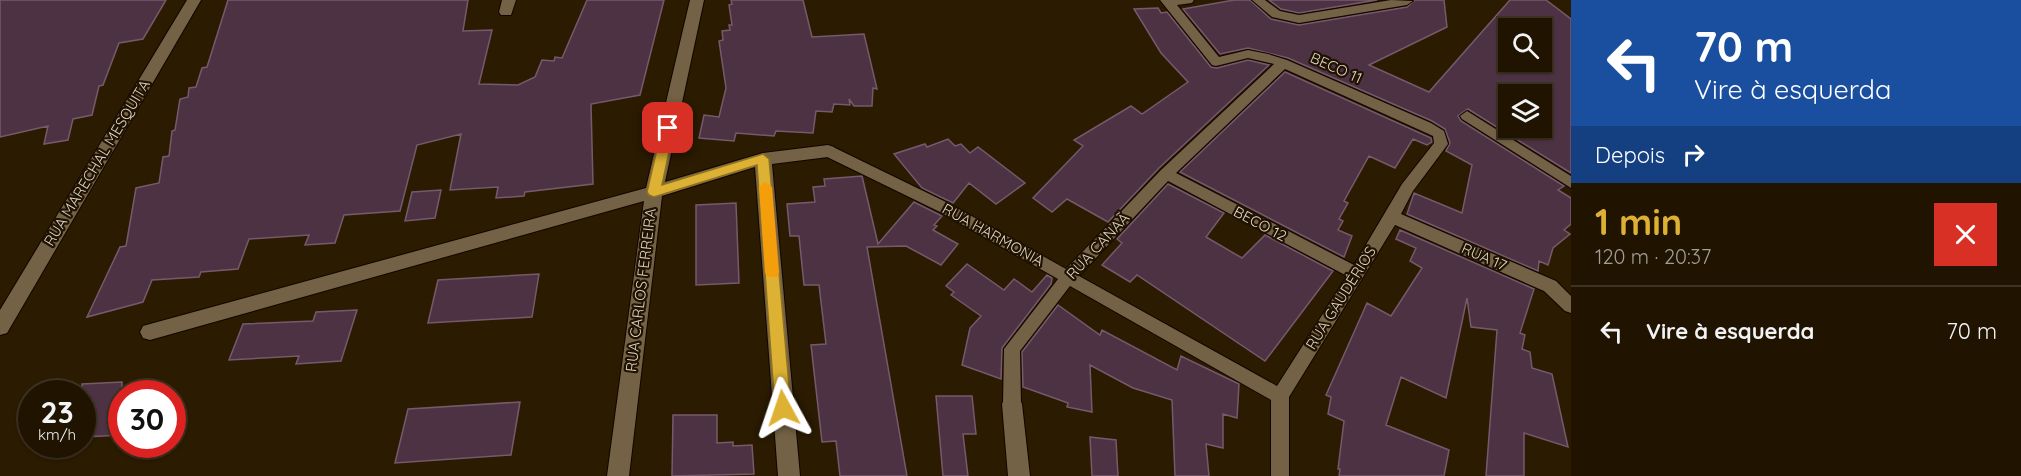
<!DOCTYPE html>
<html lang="pt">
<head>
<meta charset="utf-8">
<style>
	body { margin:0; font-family:Quicksand,sans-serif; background:#281d0b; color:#f1f3f6; height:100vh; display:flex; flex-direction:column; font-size:22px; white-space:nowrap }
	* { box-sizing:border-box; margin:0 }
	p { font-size:20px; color:#a29e99 }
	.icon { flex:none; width:33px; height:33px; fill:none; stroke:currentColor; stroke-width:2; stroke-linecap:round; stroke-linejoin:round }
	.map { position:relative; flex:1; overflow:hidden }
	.side { display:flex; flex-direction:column; background:#201401; width:450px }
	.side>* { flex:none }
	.hud { background:#1a4fa0; color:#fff; overflow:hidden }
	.tools { position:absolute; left:1498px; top:18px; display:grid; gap:12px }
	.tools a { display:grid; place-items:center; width:54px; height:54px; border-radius:0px; background:#201401; box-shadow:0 2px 4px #0004,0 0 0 2px #3d3323; font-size:30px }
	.speed { position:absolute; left:18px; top:380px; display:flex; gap:12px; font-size:30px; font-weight:700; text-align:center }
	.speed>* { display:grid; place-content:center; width:78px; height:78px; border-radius:50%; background:#201401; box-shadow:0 2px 4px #0004,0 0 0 2px #3d3323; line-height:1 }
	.speed small { font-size:15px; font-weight:400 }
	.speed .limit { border:9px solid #d22; background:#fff; color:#111 }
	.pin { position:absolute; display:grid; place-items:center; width:51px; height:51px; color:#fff; margin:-26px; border-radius:12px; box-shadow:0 3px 9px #0006 }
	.me { position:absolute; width:66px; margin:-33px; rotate:355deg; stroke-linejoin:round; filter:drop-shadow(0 0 4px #0008) }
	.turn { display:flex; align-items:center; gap:21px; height:126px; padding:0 24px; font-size:27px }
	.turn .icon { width:78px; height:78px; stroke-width:2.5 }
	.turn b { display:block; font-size:42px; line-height:51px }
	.then { display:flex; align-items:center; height:57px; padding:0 24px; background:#0003; gap:12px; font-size:22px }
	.round { display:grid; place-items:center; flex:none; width:63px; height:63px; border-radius:0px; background:#281d0b }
	.overview { display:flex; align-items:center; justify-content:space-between; height:102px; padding:0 24px }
	h1 { font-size:36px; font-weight:700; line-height:45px; color:#ddb133 }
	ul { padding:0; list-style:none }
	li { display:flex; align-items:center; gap:18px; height:90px; padding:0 24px; border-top:2px solid #3d3323 }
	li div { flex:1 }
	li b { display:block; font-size:22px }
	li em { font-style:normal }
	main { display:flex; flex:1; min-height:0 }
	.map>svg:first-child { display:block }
	.building { fill:#4d3244; stroke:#77596c; stroke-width:1.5; fill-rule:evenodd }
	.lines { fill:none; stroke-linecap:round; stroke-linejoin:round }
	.service-casing { stroke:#120500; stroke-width:2 }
	.minor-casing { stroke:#120500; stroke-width:2 }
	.tertiary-casing { stroke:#120500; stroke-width:2 }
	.service { fill:#736245; fill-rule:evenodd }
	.minor { fill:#736245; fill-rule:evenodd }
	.tertiary { fill:#736245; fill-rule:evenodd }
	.route { fill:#ddb133; stroke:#907321; stroke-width:1.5 }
	.slow { fill:#f59e0b }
	.labels { text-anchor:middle; stroke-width:4.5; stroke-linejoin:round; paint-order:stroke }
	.street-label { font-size:15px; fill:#dcd3c3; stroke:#201200 }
</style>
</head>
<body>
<main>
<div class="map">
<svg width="1571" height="476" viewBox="0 0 1571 476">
	<rect width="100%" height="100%" fill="#2a1b01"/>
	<path class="building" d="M0 0H166L143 39 119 43 103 85 99 86 92 115 73 119 68 140 44 144 48 126 0 137Z
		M228 0H468L463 31 492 30 479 84 518 85 535 77 542 60 554 61 555 57 562 58 587 0H664L640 95 591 104 593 184 525 192 524 196 496 198 498 187 450 190 461 134 417 145 400 211 344 215 335 243 305 245 309 235 249 239 238 269 201 272 199 277 152 280 143 302 87 317 120 247 126 246 136 188 159 183 163 157 169 156 172 131 175 130 180 99 188 97 189 88 196 87 202 68 207 67Z
		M731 0H803L812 37 864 34 877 89 873 88 872 106H854L849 99 850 105 834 104 832 112 816 111 813 133 776 131 774 136 736 133 734 141 699 138 704 115 719 117 726 88 719 41 723 40 722 31 730 30 729 25H732L729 5 732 4Z
		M1234 0H1250L1271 19 1299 25 1407 7 1415 0H1444L1447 27 1369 65 1429 92 1510 0H1546L1571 19V173L1468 109 1458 116 1461 121 1564 186 1558 190 1571 198V224L1564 230 1570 234 1553 248 1548 265 1539 261 1538 271 1407 214 1414 193 1462 213 1472 165 1446 151 1450 143 1445 129 1432 121 1288 58 1248 48 1220 54 1183 9ZM1509 28H1542V62H1509ZM1509 94H1542V128H1509Z
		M1269 0H1377L1299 13 1281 9Z
		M1158 8 1161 13 1167 12 1211 67 1217 68 1248 60 1269 65 1159 168 1108 222 1067 199 1052 212 1033 198 1083 146 1074 140 1131 106 1142 114 1188 82 1161 53 1134 9Z
		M1285 72 1431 138 1432 142 1427 145 1413 139 1395 168 1369 156 1344 201 1348 203 1339 219 1343 221 1338 230 1352 236 1344 257 1180 172Z
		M948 139 955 146 961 144 970 153 978 147 1025 183 996 204 969 183 953 203 922 188 894 154 925 144 927 147Z
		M862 176 878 244 914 202 942 216 934 225 937 226 933 230 958 244 941 265 906 246 867 247 907 476H840L836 441 822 442 811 345 826 344 819 285H804L799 236H790L787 204 815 202 813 187 825 186 824 179Z
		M1168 184 1224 213 1206 237 1242 258 1265 235 1333 271 1265 361 1137 275 1130 282 1102 265 1122 243 1117 239Z
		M441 190 435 218 405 221 412 192Z
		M736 203 739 283 696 285V205Z
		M1400 230 1534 289 1520 333 1525 335 1522 349 1530 352 1532 368 1552 374 1568 447 1524 433V476H1486L1497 330 1471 327 1467 298 1446 398 1401 377 1386 425 1449 450 1444 476H1339L1340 469H1338L1344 421 1328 414 1331 397 1326 395 1367 303 1391 316 1422 268 1410 261 1416 248 1396 239Z
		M967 264 1004 290 1014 279 1032 292 1047 275 1052 278 1051 284 1002 348 1001 379 962 365 970 328 981 316 951 295 954 292 946 286Z
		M539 274 532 317 428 323 438 280Z
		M1058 305 1100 335 1102 330 1177 370 1181 356 1239 384 1237 418 1223 414V448L1206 444 1209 476H1175L1172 400 1133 388 1090 365 1092 412 1067 407 1068 403 1023 387 1022 352Z
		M357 310 341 361 296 364 299 356 229 360 243 324 313 321 316 312Z
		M122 382V435L84 437 90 424H82V384Z
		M936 396H972L976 434H963L968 476H943Z
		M520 402 511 455 395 463 408 409Z
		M673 415H717V443L733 442V446L752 445 754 474 672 476Z
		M1090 437 1116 440 1118 476H1092Z"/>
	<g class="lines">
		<defs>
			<path id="service" d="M1160 0H1194L1192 3 1177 5 1219 57 1248 50 1268 54 1287 60 1431 123 1444 131 1448 144 1413 191 1401 214 1556 281 1571 296V313L1565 311 1544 291 1395 225 1289 397V476H1271V400L1070 286 1020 351 1021 404 1018 410 1012 412 1006 410 1003 404 1004 349 1058 279 940 212 823 155 821 151 823 147H833L950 204 1066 269 1161 170 1274 64 1248 58 1216 66 1212 65ZM1285 69 1433 136 1434 143 1402 184 1354 265 1176 173ZM1168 181 1347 276 1277 386 1079 276Z
				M1252 0H1265L1280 11 1299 15 1391 0 1413 1 1407 5 1299 23 1272 17Z
				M1467 111 1571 176V188L1462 119 1460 116Z"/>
			<path id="minor" d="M502 0H516L511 15H501L499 12Z
				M690 0H704L665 182 763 153 828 145 834 147 836 151 834 155 828 157 772 164 800 476H778L755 167 662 196 629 476H607L644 201 150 340 143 338 140 332 143 326 150 324 646 188Z
				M1012 395 1019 397 1022 404 1030 476H1008L1002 404 1005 397Z"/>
			<path id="tertiary" d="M187 0H201L7 333 0 335V310Z"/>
		</defs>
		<use href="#service" class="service-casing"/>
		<use href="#minor" class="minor-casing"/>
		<use href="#tertiary" class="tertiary-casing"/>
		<use href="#service" class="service"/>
		<use href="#minor" class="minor"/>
		<use href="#tertiary" class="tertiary"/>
	</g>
	<path class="route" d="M668 124 674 128 662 185 763 154 769 159 791 408 789 413 783 415 778 413 775 408 757 165 654 197 649 195 647 192 662 128Z"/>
	<path class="slow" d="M765 182 772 187 779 272 777 277H767L765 272 759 187Z"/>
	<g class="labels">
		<g class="street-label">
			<text transform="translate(1336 68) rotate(24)" y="5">BECO 11</text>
			<text transform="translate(97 163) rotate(-59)" y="5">RUA MARECHAL MESQUITA</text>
			<text transform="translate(1260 224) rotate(28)" y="5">BECO 12</text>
			<text transform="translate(993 235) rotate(29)" y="5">RUA HARMONIA</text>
			<text transform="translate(1098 246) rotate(-47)" y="5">RUA CANAÃ</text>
			<text transform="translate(1484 257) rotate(24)" y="5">RUA 17</text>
			<text transform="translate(641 290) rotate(-83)" y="5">RUA CARLOS FERREIRA</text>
			<text transform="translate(1341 298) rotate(-58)" y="5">RUA GAUDÉRIOS</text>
		</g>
	</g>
</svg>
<div class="tools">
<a><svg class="icon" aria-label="search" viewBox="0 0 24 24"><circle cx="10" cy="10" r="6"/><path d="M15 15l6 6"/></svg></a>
<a><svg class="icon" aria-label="layers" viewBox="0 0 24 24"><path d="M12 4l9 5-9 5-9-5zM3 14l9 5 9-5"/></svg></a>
</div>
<div class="speed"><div>23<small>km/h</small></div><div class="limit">30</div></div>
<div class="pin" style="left:668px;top:128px;background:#d93025"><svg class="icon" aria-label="arrive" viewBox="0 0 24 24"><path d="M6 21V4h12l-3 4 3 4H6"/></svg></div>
<svg class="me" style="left:783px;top:408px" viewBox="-20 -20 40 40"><path d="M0-17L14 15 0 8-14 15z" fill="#ddb133" stroke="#fff" stroke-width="4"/></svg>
</div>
<section class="side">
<div class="hud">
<div class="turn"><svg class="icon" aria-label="left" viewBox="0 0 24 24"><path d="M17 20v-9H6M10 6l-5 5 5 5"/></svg><div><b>70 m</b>Vire à esquerda</div></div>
<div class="then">Depois<svg class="icon" aria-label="right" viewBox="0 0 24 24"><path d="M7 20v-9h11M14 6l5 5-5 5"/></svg></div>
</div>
<div class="overview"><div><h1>1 min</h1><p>120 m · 20:37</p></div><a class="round" style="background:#d93025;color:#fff"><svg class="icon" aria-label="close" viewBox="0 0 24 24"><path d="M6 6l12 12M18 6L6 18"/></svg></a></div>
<ul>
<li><svg class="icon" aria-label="left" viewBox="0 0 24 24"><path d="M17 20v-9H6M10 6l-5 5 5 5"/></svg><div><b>Vire à esquerda</b></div><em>70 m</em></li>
</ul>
</section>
</main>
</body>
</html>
